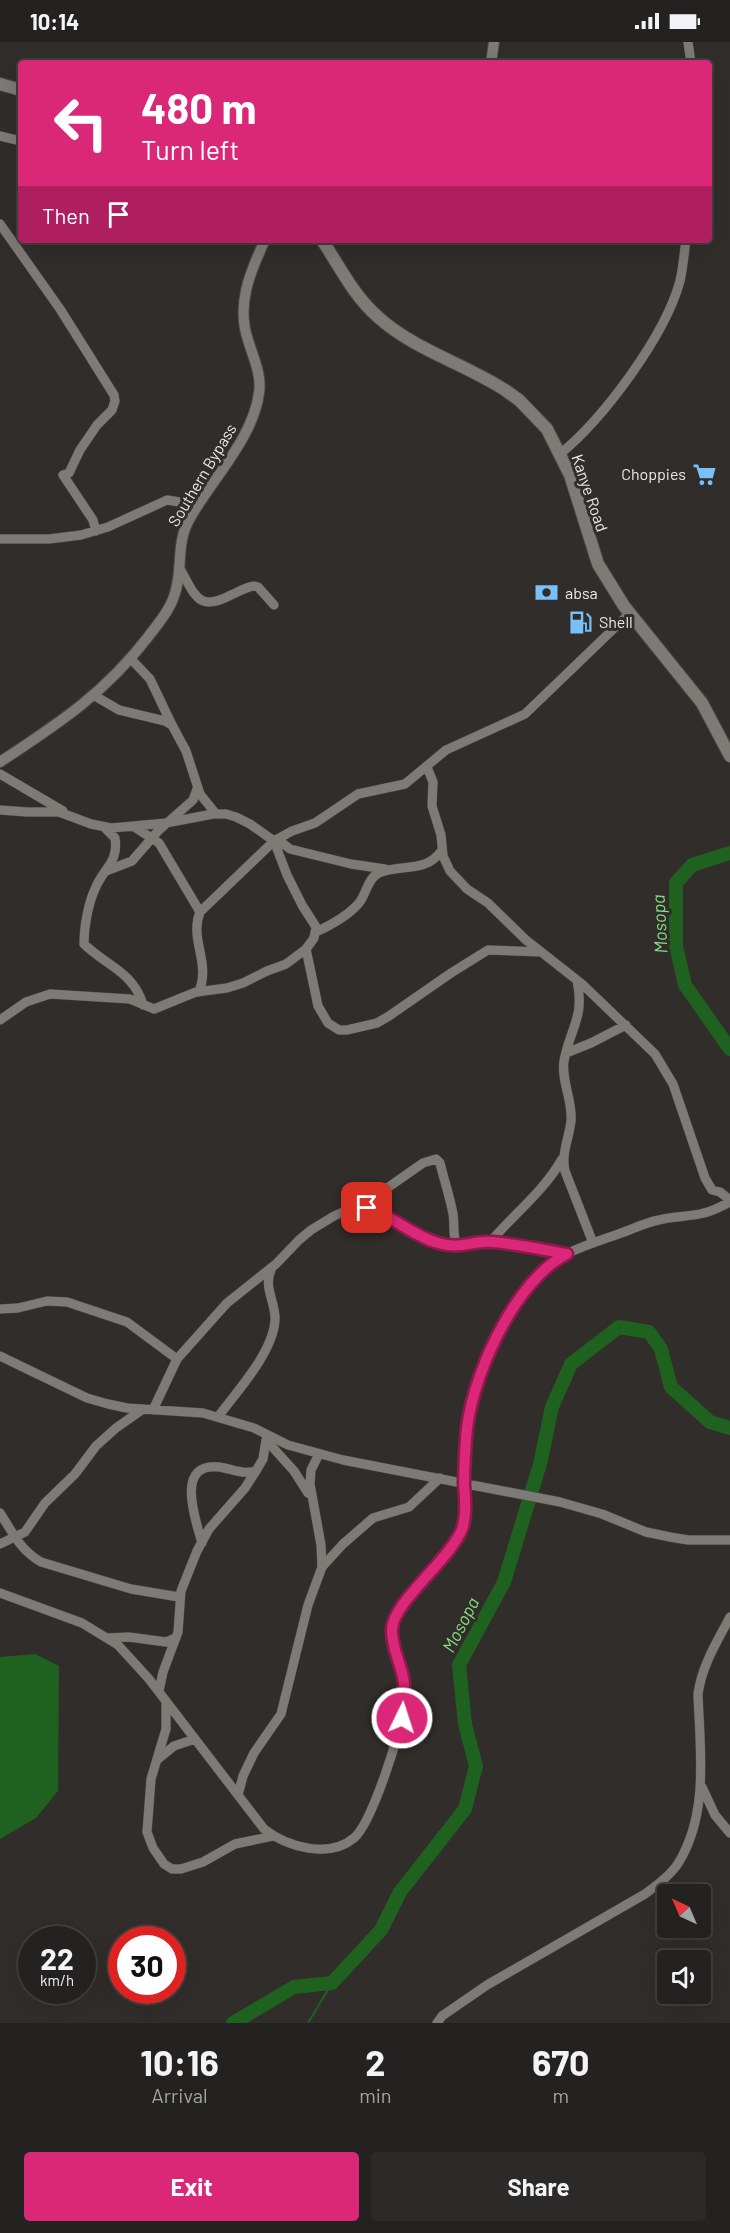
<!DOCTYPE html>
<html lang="en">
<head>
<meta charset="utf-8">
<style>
	body { margin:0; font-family:Barlow,sans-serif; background:#2c2a29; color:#f1f3f6; height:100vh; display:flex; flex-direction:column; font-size:22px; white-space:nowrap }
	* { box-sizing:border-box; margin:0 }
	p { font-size:20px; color:#a3a4a5 }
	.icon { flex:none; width:33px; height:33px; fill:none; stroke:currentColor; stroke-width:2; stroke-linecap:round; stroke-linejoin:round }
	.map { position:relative; height:1981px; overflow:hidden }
	.panel { display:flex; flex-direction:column; background:#242220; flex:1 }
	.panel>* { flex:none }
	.top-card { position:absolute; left:18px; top:18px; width:694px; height:183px; border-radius:6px; box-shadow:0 6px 24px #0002,0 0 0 2px #413f3e; background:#db2777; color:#fff; overflow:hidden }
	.needle { width:39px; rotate:316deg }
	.buttons { position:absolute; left:657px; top:1842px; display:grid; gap:12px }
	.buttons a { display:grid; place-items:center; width:54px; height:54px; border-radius:6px; background:#242220; box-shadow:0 6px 24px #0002,0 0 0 2px #413f3e; font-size:30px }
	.speed { position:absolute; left:18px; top:1884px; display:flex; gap:12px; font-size:30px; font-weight:700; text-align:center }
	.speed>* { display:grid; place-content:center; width:78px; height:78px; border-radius:50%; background:#242220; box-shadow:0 6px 24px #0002,0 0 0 2px #413f3e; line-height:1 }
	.speed small { font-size:15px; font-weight:400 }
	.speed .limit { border:9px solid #d22; background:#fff; color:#111 }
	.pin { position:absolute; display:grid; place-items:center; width:51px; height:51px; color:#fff; margin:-26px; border-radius:12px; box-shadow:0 3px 9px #0006 }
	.me { position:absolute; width:66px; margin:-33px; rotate:4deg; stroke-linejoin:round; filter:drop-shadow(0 0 4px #0008) }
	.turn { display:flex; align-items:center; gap:21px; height:126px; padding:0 24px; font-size:27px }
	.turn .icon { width:78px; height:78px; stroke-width:2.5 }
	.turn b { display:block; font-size:42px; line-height:51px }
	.then { display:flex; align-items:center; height:57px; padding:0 24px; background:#0003; gap:12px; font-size:22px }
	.eta { display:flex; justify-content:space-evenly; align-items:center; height:102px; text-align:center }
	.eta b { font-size:36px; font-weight:700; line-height:42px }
	.button { display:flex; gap:12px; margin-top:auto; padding:12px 24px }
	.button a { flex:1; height:69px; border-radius:6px; background:#db2777; color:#fff; font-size:24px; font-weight:700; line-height:69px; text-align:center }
	.button a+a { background:#2c2a29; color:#f1f3f6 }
	.status { display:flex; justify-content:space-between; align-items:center; height:42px; padding:0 30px; background:#242220; direction:ltr }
	.status svg { height:16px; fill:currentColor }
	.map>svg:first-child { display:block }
	.water { fill:#1f611e }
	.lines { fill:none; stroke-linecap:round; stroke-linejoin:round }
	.stream { stroke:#1f611e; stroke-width:2 }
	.river { stroke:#1f611e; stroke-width:14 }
	.minor-casing { stroke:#4b4946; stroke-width:10 }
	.tertiary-casing { stroke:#4b4946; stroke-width:12 }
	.secondary-casing { stroke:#4b4946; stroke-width:14 }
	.minor { stroke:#7e7b77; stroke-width:9 }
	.tertiary { stroke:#7e7b77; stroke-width:10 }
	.secondary { stroke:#7e7b77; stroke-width:12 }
	.route-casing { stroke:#8e194d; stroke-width:15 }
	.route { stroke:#db2777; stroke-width:10 }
	.labels { text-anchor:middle; stroke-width:6; stroke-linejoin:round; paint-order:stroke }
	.poi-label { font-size:16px; fill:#ebe9e7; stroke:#302d2a; text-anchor:start }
	.street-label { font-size:16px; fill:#ebe9e7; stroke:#302d2a }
	.water-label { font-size:18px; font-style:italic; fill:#86dd81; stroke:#302d2a }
</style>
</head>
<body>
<div class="status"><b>10:14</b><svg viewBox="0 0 49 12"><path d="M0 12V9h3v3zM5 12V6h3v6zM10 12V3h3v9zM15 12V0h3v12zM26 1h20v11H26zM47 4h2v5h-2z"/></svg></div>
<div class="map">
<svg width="730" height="1981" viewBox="0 0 730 1981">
	<rect width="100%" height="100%" fill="#302d2a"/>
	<path class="water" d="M35 1612 59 1624 58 1749 36 1776 0 1797V1615Z"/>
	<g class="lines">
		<path class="stream" d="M308 1981 332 1941"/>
		<path class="river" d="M730 811 692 823 676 841V904L685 943 730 1007
			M233 1981 294 1945 332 1941 381 1888 400 1850 465 1767 476 1724 465 1682 459 1623 504 1540 540 1422 552 1365 571 1322 619 1285 649 1290 661 1307 671 1345 710 1380 730 1386"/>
		<defs>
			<path id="minor" d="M688 0 691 21
				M0 94 21 99
				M0 182 60 267 114 353 115 359 112 368 97 383 80 408 69 431 63 433 93 478 96 489
				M560 412C604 376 665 294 680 239 683 226 684 212 686 198
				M0 497H49L81 493 108 485 167 458 198 463
				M179 525C195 552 197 571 231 553 238 550 246 545 254 544L258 545 274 563
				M131 617 150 637 172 683
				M95 654 119 668 165 679 172 683 186 709 200 752 216 772
				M427 725 433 740 432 764 441 793 443 814 450 829 467 847 488 861 526 898 582 942 655 1012 673 1042 705 1136 712 1148 720 1150 730 1158
				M0 732 63 769
				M0 768 27 770H59L91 782 111 786 166 781 213 772H226L236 775 250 782 274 799 287 833 302 863 316 885 314 896 306 907 286 922 267 929 243 941 227 946 196 950 154 967 130 957 50 952 26 960 0 978
				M133 784 159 801 200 870
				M104 785 115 796C119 821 103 826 95 847 88 862 84 885 84 902 105 923 134 930 143 963
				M277 797 290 807 351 822 385 827
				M106 829 132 819 158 789 193 758 197 747
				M316 890C331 883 348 874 359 861 366 853 368 835 379 831 401 821 426 832 442 808
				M306 907 318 964 328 981 339 988H347L377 981 389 974 451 931 488 908 541 910
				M577 938C585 976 570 986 564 1019 561 1039 573 1059 571 1079 569 1097 561 1111 565 1129L593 1201
				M199 950C211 919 189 898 200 870L274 799 292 789 315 781 358 752 405 742 446 708 525 672 630 571
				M566 1011 591 1001 626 983
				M360 1165 423 1121 436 1117 440 1121C444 1138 450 1155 453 1172 455 1184 452 1193 457 1204
				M491 1199C514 1172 545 1148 562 1117
				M0 1267 18 1266 47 1259 67 1260 127 1280 177 1317
				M0 1314 87 1356 108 1362 127 1366 203 1371 254 1386 288 1403 343 1418 560 1460 602 1472 646 1490 670 1495 688 1498H730
				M153 1368 177 1317 227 1261 276 1222 299 1198 311 1188 334 1174 352 1166 360 1165 375 1168 410 1190 436 1201 462 1205 491 1199 567 1212
				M218 1375C237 1349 273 1311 275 1278 276 1261 263 1245 271 1228
				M267 1396 266 1398 294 1429 308 1451
				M0 1471C13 1491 20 1508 41 1520L131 1547 179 1555
				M202 1501C196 1479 174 1420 219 1425 233 1427 242 1433 256 1429
				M0 1502 25 1490 45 1461 75 1432 96 1404 116 1386 143 1367
				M322 1525 343 1502 373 1476 409 1465 440 1436
				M0 1551 82 1581 118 1603 149 1637 264 1787C287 1805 329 1817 354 1796 372 1781 402 1687 404 1663 404 1654 405 1643 403 1635 400 1620 390 1601 392 1585 395 1558 449 1519 461 1488 469 1469 465 1424 466 1401 468 1352 488 1308 514 1267 521 1256 528 1243 538 1233 560 1209 594 1201 624 1190 635 1186 647 1180 659 1178 674 1174 689 1175 704 1171 713 1169 722 1164 730 1160
				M107 1596 129 1595 166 1600 176 1596
				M159 1649 163 1630 178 1590 181 1549 197 1509 209 1487 245 1446 256 1429 263 1417 266 1398
				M166 1659V1687L151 1737 147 1790 153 1806 164 1822 172 1827H181L203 1820 235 1802 273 1794
				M158 1717 174 1704 195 1697
				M702 1745 715 1773 730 1791
				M238 1753 243 1734 254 1711 281 1672 308 1563 322 1525 321 1503 310 1442 311 1428 319 1412
				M437 1981 442 1974 487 1943 645 1852C657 1843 671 1833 679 1820 709 1770 700 1708 698 1652 702 1623 717 1600 730 1575"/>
			<path id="tertiary" d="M491 21 494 0
				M0 720C59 681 104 652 148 595 157 583 168 571 173 557 184 531 175 503 189 478 211 438 253 397 259 351 262 333 253 315 248 298 236 263 250 230 265 198"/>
			<path id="secondary" d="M0 42 21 48
				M322 198C340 225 353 253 378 275 413 307 465 322 505 348L519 358 547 387 570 433 598 522 624 564 702 661 730 714"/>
		</defs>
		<use href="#minor" class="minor-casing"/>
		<use href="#tertiary" class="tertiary-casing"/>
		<use href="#secondary" class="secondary-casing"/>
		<use href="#minor" class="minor"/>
		<use href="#tertiary" class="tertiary"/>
		<use href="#secondary" class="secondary"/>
	</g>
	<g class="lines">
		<defs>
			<path id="route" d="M367 1166C392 1173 412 1194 438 1201 461 1208 473 1198 493 1200 518 1202 543 1208 567 1212 514 1238 469 1339 466 1397 465 1412 464 1427 464 1442 465 1457 467 1473 462 1487 450 1518 393 1560 392 1587 391 1603 400 1620 403 1635 406 1648 404 1663 402 1676"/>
		</defs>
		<use href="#route" class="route-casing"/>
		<use href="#route" class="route"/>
	</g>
	<defs>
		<symbol id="supermarket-bare" viewBox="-9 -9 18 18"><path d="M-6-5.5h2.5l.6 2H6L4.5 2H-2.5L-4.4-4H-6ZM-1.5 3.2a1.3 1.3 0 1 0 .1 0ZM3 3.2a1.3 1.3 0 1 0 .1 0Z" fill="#79bff8" stroke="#302d2a" stroke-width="2.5" paint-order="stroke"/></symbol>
		<symbol id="bank-bare" viewBox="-9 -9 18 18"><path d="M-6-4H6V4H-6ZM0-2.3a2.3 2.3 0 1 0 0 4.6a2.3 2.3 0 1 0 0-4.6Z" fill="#79bff8" stroke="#302d2a" stroke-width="2.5" paint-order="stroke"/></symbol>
		<symbol id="fuel-bare" viewBox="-9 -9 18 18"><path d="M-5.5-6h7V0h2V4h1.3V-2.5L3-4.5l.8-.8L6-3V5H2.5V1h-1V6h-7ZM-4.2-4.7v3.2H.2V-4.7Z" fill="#79bff8" stroke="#302d2a" stroke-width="2.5" paint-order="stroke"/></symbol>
	</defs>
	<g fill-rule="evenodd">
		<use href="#supermarket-bare" x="688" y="416" width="33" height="33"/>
		<use href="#bank-bare" x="530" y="534" width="33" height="33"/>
		<use href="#fuel-bare" x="564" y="564" width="33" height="33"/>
	</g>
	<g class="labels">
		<g class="poi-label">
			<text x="686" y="438" text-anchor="end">Choppies</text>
			<text x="565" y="557">absa</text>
			<text x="599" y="586">Shell</text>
		</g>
		<g class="street-label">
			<text transform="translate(202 433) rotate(-59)" y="6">Southern Bypass</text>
			<text transform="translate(590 451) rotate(71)" y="6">Kanye Road</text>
		</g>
		<g class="water-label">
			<text transform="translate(660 882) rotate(-93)" y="6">Mosopa</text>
			<text transform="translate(461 1583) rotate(-63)" y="6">Mosopa</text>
		</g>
	</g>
</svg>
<div class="buttons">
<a><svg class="needle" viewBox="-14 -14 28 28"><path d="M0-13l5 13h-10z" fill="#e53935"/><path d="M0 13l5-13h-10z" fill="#a3a4a5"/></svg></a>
<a><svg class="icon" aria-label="sound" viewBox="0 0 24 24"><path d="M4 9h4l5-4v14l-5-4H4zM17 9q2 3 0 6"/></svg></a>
</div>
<div class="speed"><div>22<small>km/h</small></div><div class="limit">30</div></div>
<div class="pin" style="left:367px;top:1166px;background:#d93025"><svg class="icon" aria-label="arrive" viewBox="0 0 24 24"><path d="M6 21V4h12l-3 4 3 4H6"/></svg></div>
<svg class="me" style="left:402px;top:1676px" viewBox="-20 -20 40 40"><circle r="17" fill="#db2777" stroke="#fff" stroke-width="3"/><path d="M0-11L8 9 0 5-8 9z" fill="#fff"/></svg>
<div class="top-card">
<div class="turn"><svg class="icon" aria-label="left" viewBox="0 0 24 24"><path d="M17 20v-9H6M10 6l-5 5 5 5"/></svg><div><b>480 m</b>Turn left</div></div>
<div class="then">Then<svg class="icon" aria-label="arrive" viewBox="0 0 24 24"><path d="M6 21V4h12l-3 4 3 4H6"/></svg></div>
</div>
</div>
<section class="panel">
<div class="eta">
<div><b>10:16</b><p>Arrival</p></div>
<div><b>2</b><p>min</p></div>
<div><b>670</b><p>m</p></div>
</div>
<div class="button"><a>Exit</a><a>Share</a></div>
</section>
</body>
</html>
